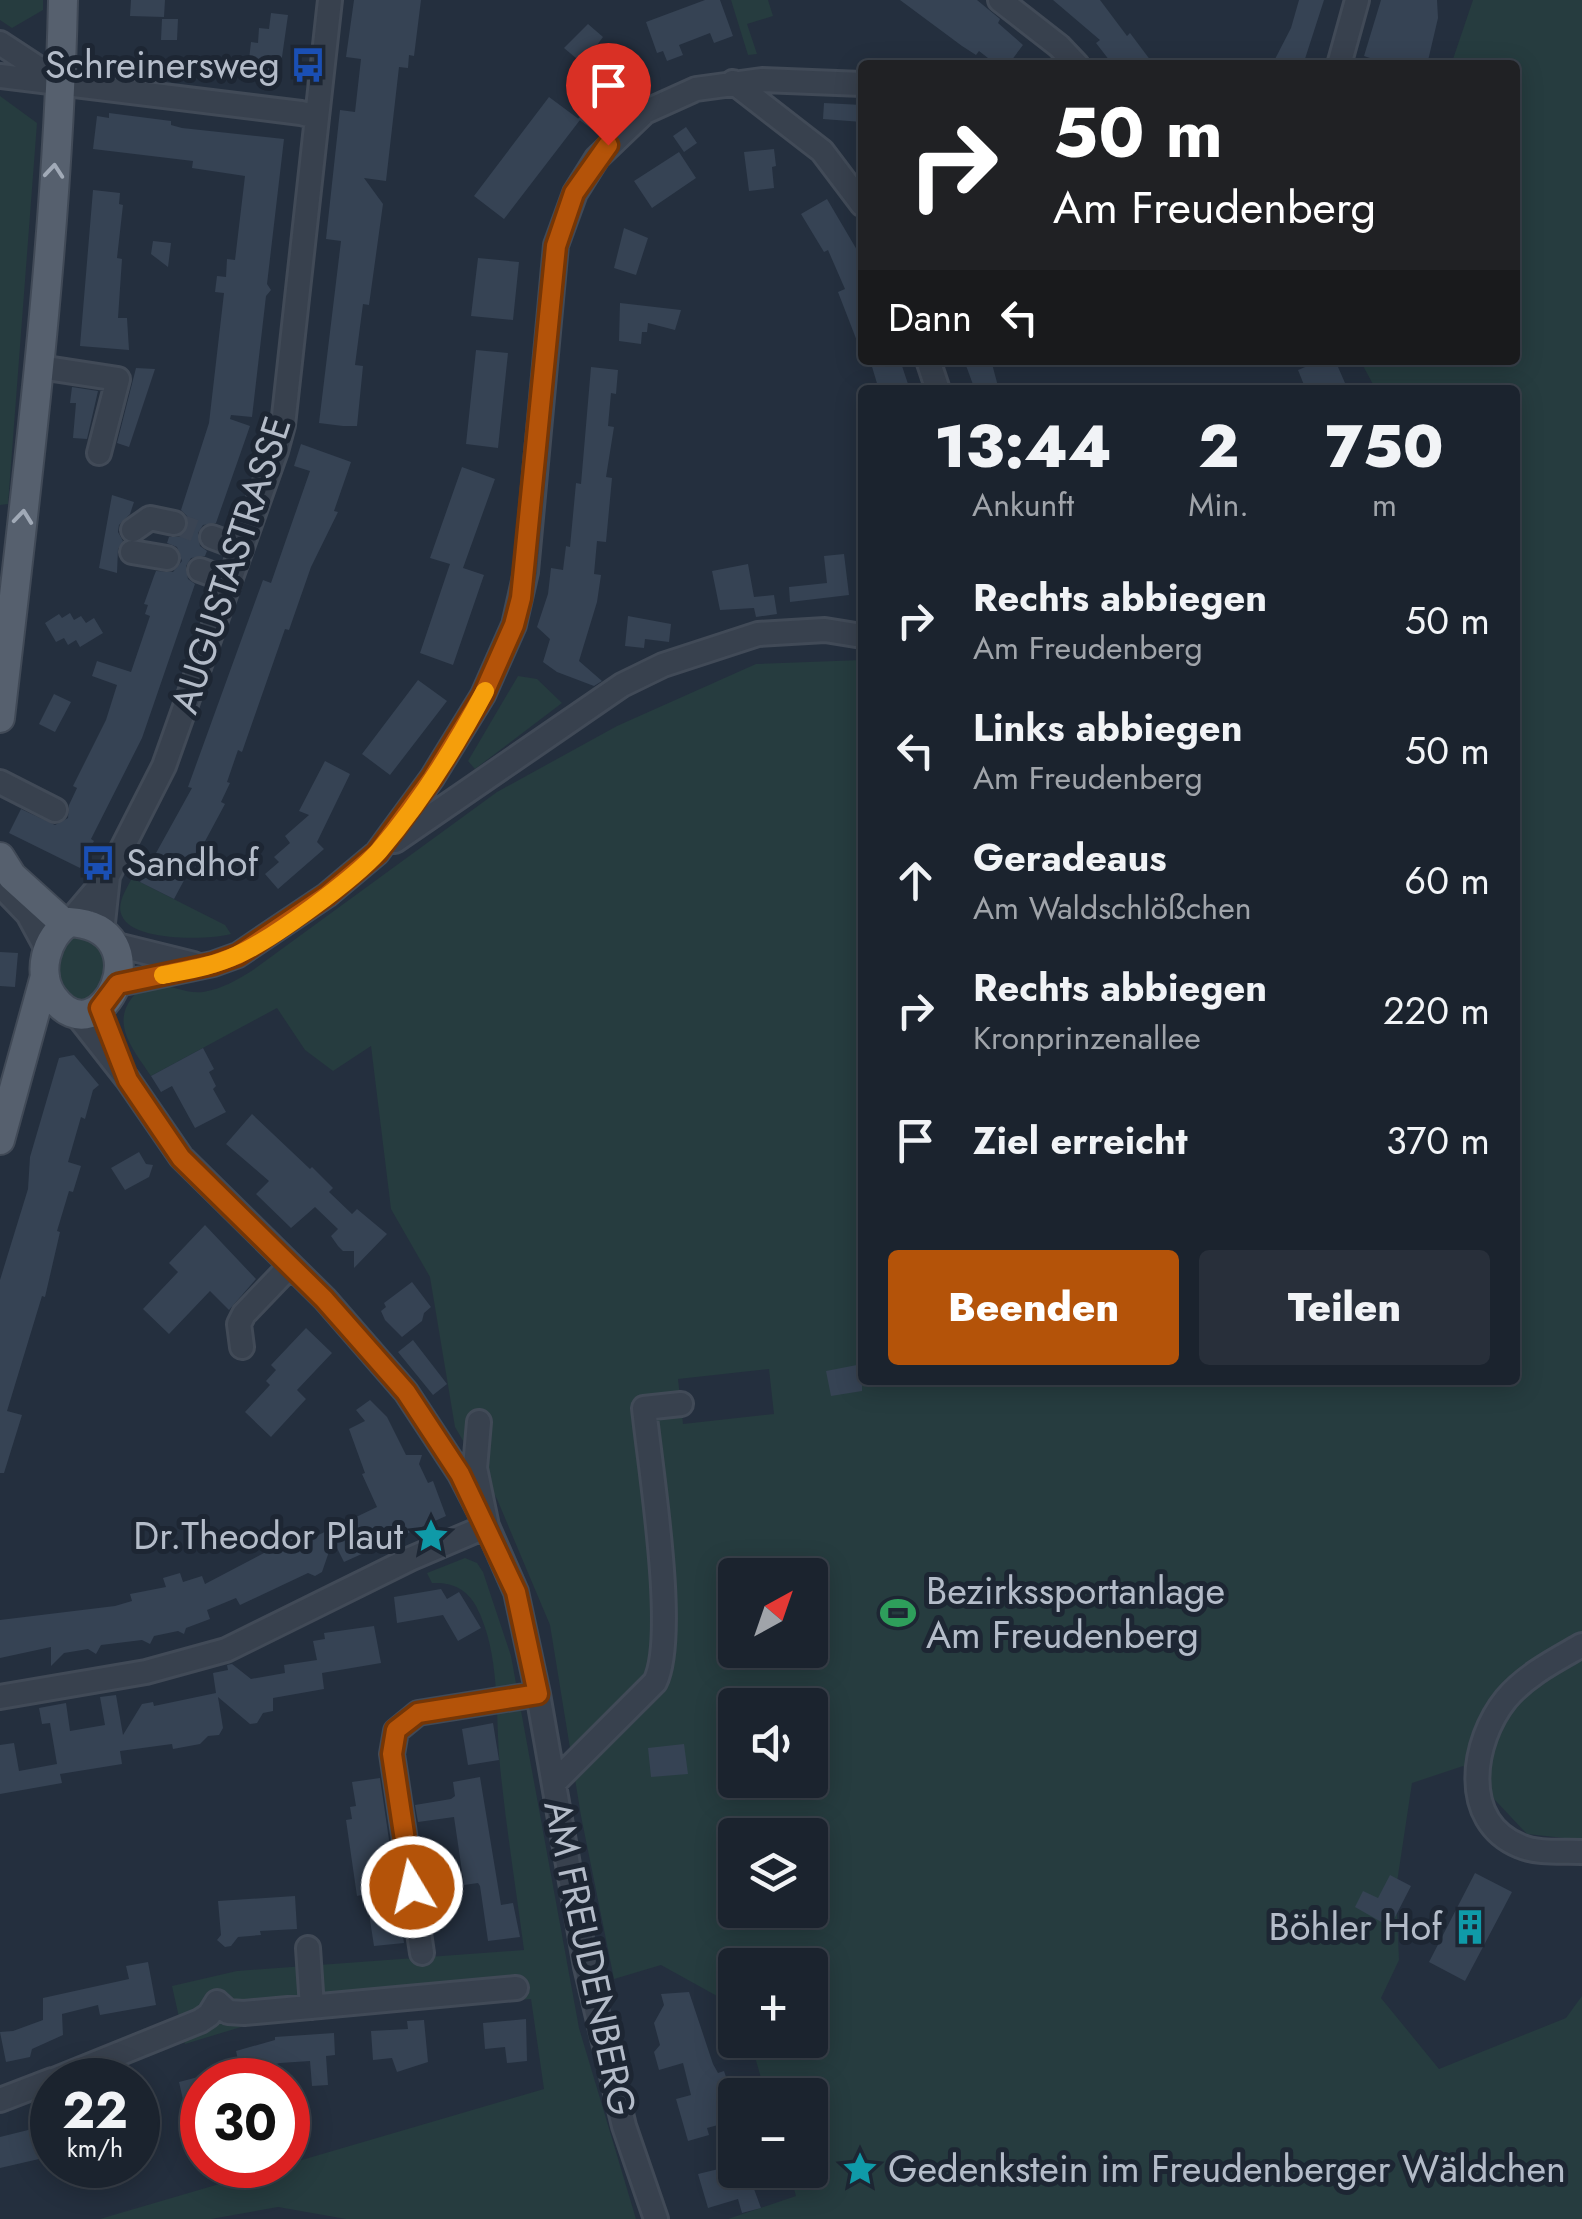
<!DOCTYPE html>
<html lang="de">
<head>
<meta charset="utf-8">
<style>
	body { margin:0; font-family:Jost,sans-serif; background:#282f3a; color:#f1f3f6; height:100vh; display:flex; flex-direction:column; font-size:38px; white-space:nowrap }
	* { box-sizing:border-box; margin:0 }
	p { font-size:32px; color:#a0a4aa }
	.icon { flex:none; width:55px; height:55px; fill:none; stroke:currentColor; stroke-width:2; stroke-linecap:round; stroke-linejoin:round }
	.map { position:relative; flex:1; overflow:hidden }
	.side { position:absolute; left:858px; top:385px; width:662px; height:1000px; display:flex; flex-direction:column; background:#1b232e; border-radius:10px; box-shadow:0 5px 25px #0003,0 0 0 2px #39404a }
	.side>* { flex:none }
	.guide { position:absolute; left:858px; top:60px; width:662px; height:305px; border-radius:10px; box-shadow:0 5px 25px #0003,0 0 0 2px #39404a; background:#202124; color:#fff; overflow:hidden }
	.needle { width:65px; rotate:40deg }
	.buttons { position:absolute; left:718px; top:1558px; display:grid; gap:20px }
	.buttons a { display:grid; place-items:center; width:110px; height:110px; border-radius:10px; background:#1b232e; box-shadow:0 5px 25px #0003,0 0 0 2px #39404a; font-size:50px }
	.speed { position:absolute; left:30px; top:2058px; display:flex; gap:20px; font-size:50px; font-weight:700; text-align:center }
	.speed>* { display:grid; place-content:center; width:130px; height:130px; border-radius:50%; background:#1b232e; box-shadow:0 5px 25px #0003,0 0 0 2px #39404a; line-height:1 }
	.speed small { font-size:25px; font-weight:400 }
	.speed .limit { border:15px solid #d22; background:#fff; color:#111 }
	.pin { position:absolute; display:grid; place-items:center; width:85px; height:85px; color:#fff; margin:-102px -42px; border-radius:50% 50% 50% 0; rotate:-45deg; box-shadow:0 0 10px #0007 }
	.pin .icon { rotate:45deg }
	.me { position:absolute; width:110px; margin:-55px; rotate:351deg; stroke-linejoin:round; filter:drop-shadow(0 0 8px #0008) }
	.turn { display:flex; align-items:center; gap:35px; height:210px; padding:0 30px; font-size:45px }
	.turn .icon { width:130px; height:130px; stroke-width:2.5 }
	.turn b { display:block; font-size:70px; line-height:85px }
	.then { display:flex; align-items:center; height:95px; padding:0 30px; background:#0003; gap:20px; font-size:38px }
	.eta { display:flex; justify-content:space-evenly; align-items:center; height:170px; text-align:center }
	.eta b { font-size:60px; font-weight:800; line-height:70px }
	.button { display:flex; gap:20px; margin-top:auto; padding:20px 30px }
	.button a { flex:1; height:115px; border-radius:10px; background:#b45309; color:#fff; font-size:40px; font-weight:800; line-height:115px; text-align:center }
	.button a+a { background:#282f3a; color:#f1f3f6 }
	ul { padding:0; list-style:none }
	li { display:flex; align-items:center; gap:30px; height:130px; padding:0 30px }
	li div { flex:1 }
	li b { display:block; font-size:38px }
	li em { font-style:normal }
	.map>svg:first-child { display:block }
	.green { fill:#263c3f; fill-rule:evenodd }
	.building { fill:#364354 }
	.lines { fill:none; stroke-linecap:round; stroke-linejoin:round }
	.minor-tunnel { stroke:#3a4453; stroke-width:22; stroke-dasharray:22 11; stroke-linecap:butt }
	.minor-casing { stroke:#414a57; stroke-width:28 }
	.major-casing { stroke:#414a57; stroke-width:32 }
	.minor { stroke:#38414e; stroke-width:22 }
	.major { stroke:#56606e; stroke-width:28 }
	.oneway { stroke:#a1aab7 }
	.route-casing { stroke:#753606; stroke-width:25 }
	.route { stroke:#b45309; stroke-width:18 }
	.slow { stroke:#f59e0b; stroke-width:18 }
	.labels { text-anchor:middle; stroke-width:10; stroke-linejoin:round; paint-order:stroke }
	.poi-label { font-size:38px; fill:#b4bcc9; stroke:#1d2633; text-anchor:end }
	.street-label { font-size:38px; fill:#b4bcc9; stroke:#1d2633 }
</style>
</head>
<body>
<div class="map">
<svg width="1582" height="2219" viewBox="0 0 1582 2219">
	<rect width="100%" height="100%" fill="#242f3e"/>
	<path class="green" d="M0 0H43V10L12 28 0 20Z
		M731 0H768L773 16 747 24 757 54 748 55Z
		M1473 0H1582V1840L1527 1834 1463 1766 1412 1783 1396 1889 1399 1960 1381 1998 1439 2069 1566 2018 1582 1996V2219H728L796 2196 789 2170H810V2095H766L750 2040H810V1965H735V2006L661 1965 614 1979 581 1816 550 1625 497 1499 455 1427 430 1277 391 1209 371 1046 333 1071 305 1050 277 1008 151 1076C136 1053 111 1026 131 999 137 991 146 985 157 985 173 985 186 994 203 992 222 989 237 980 253 970L497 792 617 726 756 664 862 660V1380H1515V390H1376L1360 360H1515V65H1451ZM769 1369 774 1414 683 1424 678 1379ZM735 1575H810V1650H735ZM735 1705H810V1780H735ZM735 1835H810V1910H735Z
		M0 96 37 123 8 504 0 505Z
		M518 676 537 679 562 703 475 769 468 761Z
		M132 878 225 925 231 934C209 940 133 942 122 916 116 904 126 890 132 878Z
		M77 935 102 943 112 977 89 1003 66 997C53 968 55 965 69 938Z
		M465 1558 477 1563 483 1572 511 1656 579 2028 636 2219H346L278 2207 211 2219H100L544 2089 531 1999 274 2017 185 2044 172 1986 237 1971 524 1950C516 1889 506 1827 500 1766 495 1713 501 1654 476 1606 466 1588 451 1582 432 1583L427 1573Z"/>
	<path class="building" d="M131 0H165L164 17 130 16Z
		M354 0H421L414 56 409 55 408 68 399 67 386 181 364 178 383 204 369 305 363 304 355 365 363 366 357 426H343L319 423 341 241 326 239 340 110 355 112 361 59 346 57Z
		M705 0H720L733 36 714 43 710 33 679 45 683 55 667 61 663 51 657 53 646 22Z
		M900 0H977L1000 19 998 23 1023 45 1008 65H997L979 51 976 55 962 46Z
		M1053 0H1100L1127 36 1130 33 1154 65H1113L1096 43 1100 40Z
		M1299 0H1324L1303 65H1285L1274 61 1291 28Z
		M1381 0H1437L1438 18 1427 65H1391L1364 56Z
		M271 13 288 15 279 78 254 75 256 61 249 60 251 42 258 43 259 28 269 29Z
		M162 19H178L177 40H161Z
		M588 24 603 37 597 45 602 49 591 62 587 59 583 64 564 48Z
		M600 94 613 106 592 129 578 119Z
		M549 97 580 120 504 219 474 196Z
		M824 103 862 105V122L823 119Z
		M109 113 171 121V125L182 128 284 139 267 284 271 290 266 296 252 417 231 415 230 419 250 426 216 523 203 525 198 533 200 546 207 551 205 556 191 558 186 566 188 579 195 584 142 738 91 839 94 841 80 868 9 833 21 809 55 825 68 818 69 805 77 788 73 786 106 720 117 685 92 676 97 661 131 672 150 616 145 614 148 605 144 604 154 576 156 571 173 572 182 561 177 547 167 543 169 537H180L188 527V517L181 510 209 423 224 293 215 292 217 276 226 277 227 259 235 260 245 176 192 168 193 161 93 149 97 116 109 118Z
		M686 127 697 143 684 152 673 136Z
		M774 149 776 166 772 167 774 188 749 191 744 152Z
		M679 152 696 178 652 208 634 181Z
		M93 190 120 193 119 204 123 205 117 258 122 259 118 318H127L129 350 80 346Z
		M827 199 857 250 862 248V354L838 292 845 289 828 250 824 252 801 214Z
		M624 228 648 238 636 275 614 268Z
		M153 241 171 243 168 267 151 254Z
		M478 258 519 262 513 320 471 316Z
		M620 303 681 310 675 330 648 323 647 332H642L641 344 619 341Z
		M476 350 508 353 498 448 466 444Z
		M870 360H900L910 390H879Z
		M964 360H991L999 390H975Z
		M1322 360H1335L1345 383 1329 390H1306L1298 370Z
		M591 367 618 370 616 394 611 393 608 426 614 427 606 477 612 478 606 542 597 541 594 574 601 575 597 602 579 661 602 681 594 686 557 672 543 662 550 639 537 627 548 594 551 568 563 570 566 546 570 547 576 483 581 484Z
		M136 368 155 369 129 447 117 443Z
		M72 387 98 391 87 439 73 438 76 403H70Z
		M301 444 351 462 334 511 338 512 311 567 289 630 285 629 242 752 238 750 227 782 230 783 221 802 225 804 174 899 140 882 192 788 188 787 263 580 271 583 310 471 294 466Z
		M462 467 495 479 463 568 484 575 453 665 420 653 450 564 430 558Z
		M112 495 134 502 130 514 119 525 118 532 123 541 118 549 117 573 99 568Z
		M844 554 849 595 790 602 789 587 827 583 824 556Z
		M748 564 754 597 774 595 777 614 756 617 754 608 720 610 712 571Z
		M70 613 74 620 81 616 86 623 94 618 103 633 80 647 76 640 68 645 64 638 56 642 45 623 59 614 62 618Z
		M628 616 671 624 669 642 645 639 644 648 625 646Z
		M418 680 447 701 390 775 362 754Z
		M54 694 71 702 55 732 39 724Z
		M325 761 350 774 317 842 324 849 278 889 265 874 279 862 274 857 290 843 285 836 309 815 299 811Z
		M0 952 18 953 15 987 0 986Z
		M203 1048 214 1069 209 1072 216 1086 213 1089 226 1112 195 1128 172 1086 161 1092 151 1076Z
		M74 1055 99 1085 93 1090 85 1119 81 1117 68 1162 81 1166 73 1192 69 1191 57 1231 60 1232 45 1297 42 1296 7 1411 22 1415 4 1473H0V1280L28 1189 30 1157 59 1058Z
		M252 1114 310 1169 312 1167 333 1188 329 1192 352 1214 357 1209 387 1234 354 1268V1251H343L338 1246 331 1236 338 1229 315 1207 291 1228 256 1194 269 1181 226 1144Z
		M139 1152 146 1164 153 1165 149 1177 125 1190 111 1168Z
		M205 1225 256 1279 229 1310 210 1291 169 1334 143 1309 178 1272 169 1263Z
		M412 1282 431 1307 424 1313 422 1321 402 1337 385 1320 381 1311 386 1307 384 1303Z
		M306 1328 332 1353 297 1390 306 1399 271 1437 245 1412 270 1385 266 1381 276 1370 271 1365Z
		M413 1340 447 1384 433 1395 398 1352Z
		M862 1364V1391L831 1396 826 1371Z
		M370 1400 387 1417 406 1455H422L419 1464 428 1483 433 1481 446 1516 344 1562 333 1540 322 1572 315 1576 308 1573 240 1605 236 1598 207 1610 210 1619 186 1628 184 1634 178 1631 154 1636 150 1644 142 1640 101 1645 96 1654 88 1649 64 1653 51 1666V1647L0 1658V1620L115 1606 132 1601 130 1594 166 1587 163 1578 180 1573 183 1582 202 1576 205 1584 298 1535 300 1540 309 1536 310 1539 377 1507 362 1474 365 1473 349 1429 365 1421 356 1410Z
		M441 1589 447 1599 459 1592 481 1628 458 1641 443 1615 397 1623 394 1597Z
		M374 1626 381 1663 322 1673 324 1689 273 1698V1711L263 1713 257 1723 250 1724 218 1697 223 1728 219 1735 208 1736 200 1744 173 1749 172 1744 120 1751 122 1764 60 1774 62 1783 0 1794V1745L14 1743 19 1771 57 1764 50 1723 42 1724 39 1708 66 1703 70 1731 105 1725 100 1697 116 1695 123 1735 142 1704 153 1702 154 1706 216 1693 213 1673 228 1670 227 1665 232 1664 251 1679 285 1673 284 1665 317 1660 313 1641 325 1639 324 1633Z
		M493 1723 499 1760 468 1765 462 1729Z
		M684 1744 688 1774 651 1777 648 1748Z
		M480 1777 501 1905 513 1903 520 1937 488 1941 480 1886 478 1883 464 1885 454 1817 418 1822 415 1805 451 1799 455 1796 453 1782Z
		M380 1778 404 1943 374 1946 366 1894 357 1896 346 1820 352 1819 350 1807 356 1806 352 1782Z
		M1475 1873 1512 1892 1465 1981 1429 1962Z
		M1390 1875 1411 1886 1390 1927 1355 1907 1363 1891 1378 1898Z
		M295 1896 297 1929 260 1931 261 1935 238 1937 231 1946 225 1947 217 1940 221 1935 218 1901Z
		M148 1962 156 2005 100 2015 98 2005 62 2014 63 2035 32 2049 30 2057 6 2062 0 2032 13 2031 43 2020V1998L129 1979 126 1966Z
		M689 1992 713 2064 718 2073 724 2071 730 2089 720 2092 729 2122 707 2128 709 2135 688 2141 676 2099 691 2095 683 2063 659 2070 654 2052 660 2045 654 2023 664 2005 661 1994Z
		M526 2019 527 2061 507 2063 505 2047 485 2049 483 2023Z
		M424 2020 428 2062 397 2072 392 2058 373 2060 371 2031 408 2029 407 2021Z
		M334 2033 335 2055 326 2056 328 2085 312 2086 310 2061 280 2063 241 2072 236 2051 275 2040V2037Z
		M202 2076V2113L187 2117 179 2082Z
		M44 2126 52 2156 0 2168V2137Z
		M735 2165V2170H747L761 2208 742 2213 738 2199 708 2208 698 2174Z"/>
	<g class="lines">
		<path class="minor-tunnel" d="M174 523 212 537"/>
		<defs>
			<path id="minor" d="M1000 0 1059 46 1077 65
				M0 43 58 81
				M1339 65 1357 0
				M0 76 301 113 316 117
				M733 82 822 151 862 204
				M928 360 938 390
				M40 367 118 379 99 453
				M133 530 150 518 174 523
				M212 537 241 548
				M132 552 167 558
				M200 570 230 581
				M0 782 55 810
				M395 841 622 685 663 665 758 634 825 630 862 636
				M0 885 28 914 48 951
				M69 922 108 876 164 766 276 451 283 425 330 0
				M102 932 108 876
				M113 944 194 964
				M118 984 213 964 238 955 327 895 377 853 432 778 483 695 514 625 526 572 556 245 575 193 597 158 645 112 696 89 762 80 862 84
				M77 1015 128 1080 181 1157 325 1299 406 1392 460 1474 487 1526 516 1592 538 1694 586 1967 624 2126 656 2219
				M242 1347 239 1324 244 1314 290 1266
				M1582 1645C1556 1660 1526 1675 1506 1699 1472 1741 1459 1821 1520 1846 1538 1854 1563 1851 1582 1852
				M0 1697 146 1672 226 1650 410 1559 487 1526 475 1468 479 1422
				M554 1783 655 1682C678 1636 650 1467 644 1408L681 1404
				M308 1948 312 2007
				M422 1953 392 1754 396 1731 418 1713 538 1694
				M54 2080 200 2021 209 2015 217 2002 228 2012 244 2013 516 1988
				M0 2100 52 2080"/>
			<path id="major" d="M0 718C27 480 58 240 63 0
				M0 857 12 876 65 924
				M69 922C165 927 101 1062 53 997 36 973 46 937 69 922Z
				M0 1140 45 976"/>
		</defs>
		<use href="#minor" class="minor-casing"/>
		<use href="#major" class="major-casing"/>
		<use href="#minor" class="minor"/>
		<use href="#major" class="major"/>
	</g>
	<defs><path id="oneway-chevron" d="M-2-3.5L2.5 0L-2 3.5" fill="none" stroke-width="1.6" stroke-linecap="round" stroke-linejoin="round" transform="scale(2.5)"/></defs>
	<g class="oneway">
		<use href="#oneway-chevron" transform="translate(54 171) rotate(-85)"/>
		<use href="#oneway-chevron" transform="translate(23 517) rotate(-84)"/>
	</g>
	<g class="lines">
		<defs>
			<path id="route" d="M412 1887 392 1754 396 1730 418 1713 538 1694 516 1592 460 1474 406 1392 324 1299 181 1158 128 1080 100 1008 118 984 213 964 238 955 327 895 377 853 432 778 483 695 514 625 521 598 556 246 574 193 608 145"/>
		</defs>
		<use href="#route" class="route-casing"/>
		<use href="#route" class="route"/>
		<path class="slow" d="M163 975C188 970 214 966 237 955 272 940 354 879 379 851 420 803 456 746 485 691"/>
	</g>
	<defs>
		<symbol id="bus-bare" viewBox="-9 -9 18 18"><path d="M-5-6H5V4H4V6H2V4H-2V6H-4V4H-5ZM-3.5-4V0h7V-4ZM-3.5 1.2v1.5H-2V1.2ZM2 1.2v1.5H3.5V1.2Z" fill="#1a4fb4" stroke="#1d2633" stroke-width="2.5" paint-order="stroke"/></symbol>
		<symbol id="sight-bare" viewBox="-9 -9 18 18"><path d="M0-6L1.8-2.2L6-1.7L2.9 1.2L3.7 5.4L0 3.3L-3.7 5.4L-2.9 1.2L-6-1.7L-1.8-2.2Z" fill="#0f9aa8" stroke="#1d2633" stroke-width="2.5" paint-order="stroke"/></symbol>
		<symbol id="stadium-bare" viewBox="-9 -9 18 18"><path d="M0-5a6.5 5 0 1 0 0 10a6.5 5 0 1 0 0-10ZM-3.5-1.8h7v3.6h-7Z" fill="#2e9e5b" stroke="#1d2633" stroke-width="2.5" paint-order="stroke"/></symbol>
		<symbol id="building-bare" viewBox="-9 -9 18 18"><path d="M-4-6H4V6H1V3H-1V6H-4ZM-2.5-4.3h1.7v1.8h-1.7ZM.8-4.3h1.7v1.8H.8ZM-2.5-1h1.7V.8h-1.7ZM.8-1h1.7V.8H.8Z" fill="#0f9aa8" stroke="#1d2633" stroke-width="2.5" paint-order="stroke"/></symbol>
	</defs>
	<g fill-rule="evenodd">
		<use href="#bus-bare" x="283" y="40" width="50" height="50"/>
		<use href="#bus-bare" x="73" y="838" width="50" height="50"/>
		<use href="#sight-bare" x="406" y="1511" width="50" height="50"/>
		<use href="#stadium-bare" x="873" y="1588" width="50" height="50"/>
		<use href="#building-bare" x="1445" y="1902" width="50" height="50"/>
		<use href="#sight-bare" x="835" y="2144" width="50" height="50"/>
	</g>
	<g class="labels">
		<g class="poi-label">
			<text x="280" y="78">Schreinersweg</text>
			<text x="126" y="876" text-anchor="start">Sandhof</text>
			<text x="403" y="1549">Dr.Theodor Plaut</text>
			<text x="926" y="1604" text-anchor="start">Bezirkssportanlage<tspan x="926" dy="44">Am Freudenberg</tspan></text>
			<text x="1442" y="1940">Böhler Hof</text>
			<text x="888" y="2182" text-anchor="start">Gedenkstein im Freudenberger Wäldchen</text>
		</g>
		<g class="street-label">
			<text transform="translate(231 565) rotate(-72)" y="13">AUGUSTASTRASSE</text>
			<text transform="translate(590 1958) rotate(78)" y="13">AM FREUDENBERG</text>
		</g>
	</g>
</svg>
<div class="buttons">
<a><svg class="needle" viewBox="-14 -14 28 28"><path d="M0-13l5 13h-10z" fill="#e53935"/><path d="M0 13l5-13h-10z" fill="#a0a4aa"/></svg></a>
<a><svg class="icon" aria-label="sound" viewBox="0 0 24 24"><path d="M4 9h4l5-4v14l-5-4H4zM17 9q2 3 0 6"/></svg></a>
<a><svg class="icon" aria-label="layers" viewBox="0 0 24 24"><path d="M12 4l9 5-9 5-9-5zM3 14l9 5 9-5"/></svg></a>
<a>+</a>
<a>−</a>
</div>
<div class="speed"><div>22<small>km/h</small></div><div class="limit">30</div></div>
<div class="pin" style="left:608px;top:145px;background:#d93025"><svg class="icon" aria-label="arrive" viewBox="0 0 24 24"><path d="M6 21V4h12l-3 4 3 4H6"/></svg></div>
<svg class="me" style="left:412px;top:1887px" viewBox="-20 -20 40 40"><circle r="17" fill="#b45309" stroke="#fff" stroke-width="3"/><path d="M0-11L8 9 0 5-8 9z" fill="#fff"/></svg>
<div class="guide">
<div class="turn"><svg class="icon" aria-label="right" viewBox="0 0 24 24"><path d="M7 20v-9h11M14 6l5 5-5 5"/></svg><div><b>50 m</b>Am Freudenberg</div></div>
<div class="then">Dann<svg class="icon" aria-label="left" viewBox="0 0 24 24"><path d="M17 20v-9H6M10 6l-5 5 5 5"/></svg></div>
</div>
<section class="side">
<div class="eta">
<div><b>13:44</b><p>Ankunft</p></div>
<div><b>2</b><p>Min.</p></div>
<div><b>750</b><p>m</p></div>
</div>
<ul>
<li><svg class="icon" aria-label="right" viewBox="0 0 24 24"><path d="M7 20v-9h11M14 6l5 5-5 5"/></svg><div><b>Rechts abbiegen</b><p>Am Freudenberg</p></div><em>50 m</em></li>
<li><svg class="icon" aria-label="left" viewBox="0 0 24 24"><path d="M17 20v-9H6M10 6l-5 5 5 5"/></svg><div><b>Links abbiegen</b><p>Am Freudenberg</p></div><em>50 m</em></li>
<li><svg class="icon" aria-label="ahead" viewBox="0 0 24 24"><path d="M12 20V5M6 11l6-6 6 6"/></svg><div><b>Geradeaus</b><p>Am Waldschlößchen</p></div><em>60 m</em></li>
<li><svg class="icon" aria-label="right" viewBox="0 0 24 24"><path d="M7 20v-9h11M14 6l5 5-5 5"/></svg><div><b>Rechts abbiegen</b><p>Kronprinzenallee</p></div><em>220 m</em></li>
<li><svg class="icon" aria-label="arrive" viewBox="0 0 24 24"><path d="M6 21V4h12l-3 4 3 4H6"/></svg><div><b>Ziel erreicht</b></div><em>370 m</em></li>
</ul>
<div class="button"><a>Beenden</a><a>Teilen</a></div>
</section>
</div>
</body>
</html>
